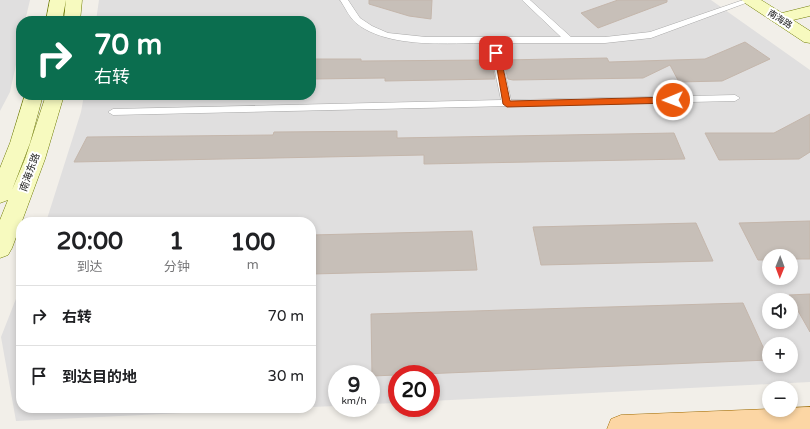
<!DOCTYPE html>
<html lang="zh">
<head>
<meta charset="utf-8">
<style>
	body { margin:0; font-family:"Varela Round","Noto Sans SC",sans-serif; background:#f6f6f6; color:#202124; height:100vh; display:flex; flex-direction:column; font-size:15px; white-space:nowrap }
	* { box-sizing:border-box; margin:0 }
	p { font-size:13px; color:#757577 }
	.icon { flex:none; width:22px; height:22px; fill:none; stroke:currentColor; stroke-width:2; stroke-linecap:round; stroke-linejoin:round }
	.map { position:relative; flex:1; overflow:hidden }
	.panel { position:absolute; left:16px; top:217px; width:300px; height:196px; display:flex; flex-direction:column; background:#fff; border-radius:16px; box-shadow:0 2px 6px #0003 }
	.panel>* { flex:none }
	.hud { position:absolute; left:16px; top:16px; width:300px; height:84px; border-radius:16px; box-shadow:0 2px 6px #0003; background:#0b6e4f; color:#fff; overflow:hidden }
	.needle { width:26px; rotate:181deg }
	.fabs { position:absolute; left:762px; top:249px; display:grid; gap:8px }
	.fabs a { display:grid; place-items:center; width:36px; height:36px; border-radius:50%; background:#fff; box-shadow:0 2px 6px #0003; font-size:20px }
	.speed { position:absolute; left:328px; top:365px; display:flex; gap:8px; font-size:20px; font-weight:700; text-align:center }
	.speed>* { display:grid; place-content:center; width:52px; height:52px; border-radius:50%; background:#fff; box-shadow:0 2px 6px #0003; line-height:1 }
	.speed small { font-size:10px; font-weight:400 }
	.speed .limit { border:6px solid #d22; background:#fff; color:#111 }
	.pin { position:absolute; display:grid; place-items:center; width:34px; height:34px; color:#fff; margin:-17px; border-radius:8px; box-shadow:0 2px 6px #0006 }
	.me { position:absolute; width:44px; margin:-22px; rotate:269deg; stroke-linejoin:round; filter:drop-shadow(0 0 3px #0008) }
	.turn { display:flex; align-items:center; gap:14px; height:84px; padding:0 12px; font-size:18px }
	.turn .icon { width:52px; height:52px; stroke-width:2.5 }
	.turn b { display:block; font-size:28px; line-height:34px }
	.eta { display:flex; justify-content:space-evenly; align-items:center; height:68px; text-align:center }
	.eta b { font-size:24px; font-weight:800; line-height:28px }
	ul { padding:0; list-style:none }
	li { display:flex; align-items:center; gap:12px; height:60px; padding:0 12px; border-top:1px solid #e0e0e0 }
	li div { flex:1 }
	li b { display:block; font-size:15px }
	li em { font-style:normal }
	.map>svg:first-child { display:block }
	.residential { fill:#e0dfdf; fill-rule:evenodd }
	.building { fill:#c7bfb8; stroke:#c4b6ab }
	.lines { fill:none; stroke-linecap:round; stroke-linejoin:round }
	.lane-casing { stroke:#a9a9a9; stroke-width:1 }
	.secondary-casing { stroke:#707d05; stroke-width:1 }
	.primary-casing { stroke:#a06b00; stroke-width:1 }
	.lane { fill:#fff; fill-rule:evenodd }
	.secondary { fill:#f7fabf; fill-rule:evenodd }
	.primary { fill:#fcd6a4; fill-rule:evenodd }
	.route { fill:#ea580c; stroke:#983908 }
	.labels { text-anchor:middle; stroke-width:4; stroke-linejoin:round; paint-order:stroke }
	.far-street-label { font-size:9px; fill:#222; stroke:#fff }
	.street-label { font-size:10px; fill:#222; stroke:#fff }
</style>
</head>
<body>
<div class="map">
<svg width="810" height="429" viewBox="0 0 810 429">
	<rect width="100%" height="100%" fill="#f2efe9"/>
	<path class="residential" d="M0 0H30L25 21H21V42L10 92 0 111Z
		M99 0H711L810 70V382L431 401V374H397V403L371 404V374H337V406L311 407V222H46L81 112 84 95H311V21H96ZM769 256H791V278H769ZM769 300H791V322H769ZM769 344H791V366H769Z
		M21 286V408H289L16 421 1 337Z"/>
	<path class="building" d="M369 0H432L431 19 409 16 369 4Z
		M618 0H667V2L598 28 581 13Z
		M745 42 770 59 722 81 679 82 670 65 643 78 513 80 508 79 503 60 607 58 609 62 705 59Z
		M311 59H361V61L491 60 495 79 385 81V78L311 79Z
		M810 114V152L799 159 719 160 705 133H774Z
		M397 131V138L674 133 685 159 424 164V155L74 162 87 137 273 135 274 132Z
		M810 221V259H791V256H769V260H758L739 223Z
		M696 223 713 261 541 265 533 227Z
		M472 231 477 270 311 274V235Z
		M810 294V332L789 295Z
		M743 303 769 360 372 376 371 314Z"/>
	<g class="lines">
		<defs>
			<path id="lane" d="M340 0H348L360 18 372 26 388 33 426 37H561L522 0H530L571 37H605L650 32 743 0H754L651 38 605 43H498L511 100 735 95 740 98 735 101 113 115 108 112 113 109 501 100 489 43C450 43 388 49 356 23 349 17 345 7 340 0Z"/>
			<path id="secondary" d="M50 0H66L62 21H46Z
				M66 0H82L80 21H64Z
				M742 0H761L782 13 810 6V16L793 20 810 31V43L804 42 745 3Z
				M25 95H43L30 143 12 190 25 159 46 95H64L45 159 12 248 8 255 0 258V220L10 195 8 200 0 203V168L10 143Z"/>
			<path id="primary" d="M810 407V429H607L611 419 621 415 769 409V410H791V408Z"/>
		</defs>
		<use href="#lane" class="lane-casing"/>
		<use href="#secondary" class="secondary-casing"/>
		<use href="#primary" class="primary-casing"/>
		<use href="#lane" class="lane"/>
		<use href="#secondary" class="secondary"/>
		<use href="#primary" class="primary"/>
	</g>
	<path class="route" d="M494 51 500 53 510 101 673 97 677 100 673 103 507 107 503 104Z"/>
	<g class="labels">
		<g class="far-street-label">
			<text transform="translate(780 19) rotate(32)" y="3">南海路</text>
		</g>
		<g class="street-label">
			<text transform="translate(29 172) rotate(-70)" y="4">南海东路</text>
		</g>
	</g>
</svg>
<div class="fabs">
<a><svg class="needle" viewBox="-14 -14 28 28"><path d="M0-13l5 13h-10z" fill="#e53935"/><path d="M0 13l5-13h-10z" fill="#757577"/></svg></a>
<a><svg class="icon" aria-label="sound" viewBox="0 0 24 24"><path d="M4 9h4l5-4v14l-5-4H4zM17 9q2 3 0 6"/></svg></a>
<a>+</a>
<a>−</a>
</div>
<div class="speed"><div>9<small>km/h</small></div><div class="limit">20</div></div>
<div class="pin" style="left:496px;top:53px;background:#d93025"><svg class="icon" aria-label="arrive" viewBox="0 0 24 24"><path d="M6 21V4h12l-3 4 3 4H6"/></svg></div>
<svg class="me" style="left:673px;top:100px" viewBox="-20 -20 40 40"><circle r="17" fill="#ea580c" stroke="#fff" stroke-width="3"/><path d="M0-11L8 9 0 5-8 9z" fill="#fff"/></svg>
<div class="hud">
<div class="turn"><svg class="icon" aria-label="right" viewBox="0 0 24 24"><path d="M7 20v-9h11M14 6l5 5-5 5"/></svg><div><b>70 m</b>右转</div></div>
</div>
<section class="panel">
<div class="eta">
<div><b>20:00</b><p>到达</p></div>
<div><b>1</b><p>分钟</p></div>
<div><b>100</b><p>m</p></div>
</div>
<ul>
<li><svg class="icon" aria-label="right" viewBox="0 0 24 24"><path d="M7 20v-9h11M14 6l5 5-5 5"/></svg><div><b>右转</b></div><em>70 m</em></li>
<li><svg class="icon" aria-label="arrive" viewBox="0 0 24 24"><path d="M6 21V4h12l-3 4 3 4H6"/></svg><div><b>到达目的地</b></div><em>30 m</em></li>
</ul>
</section>
</div>
</body>
</html>
